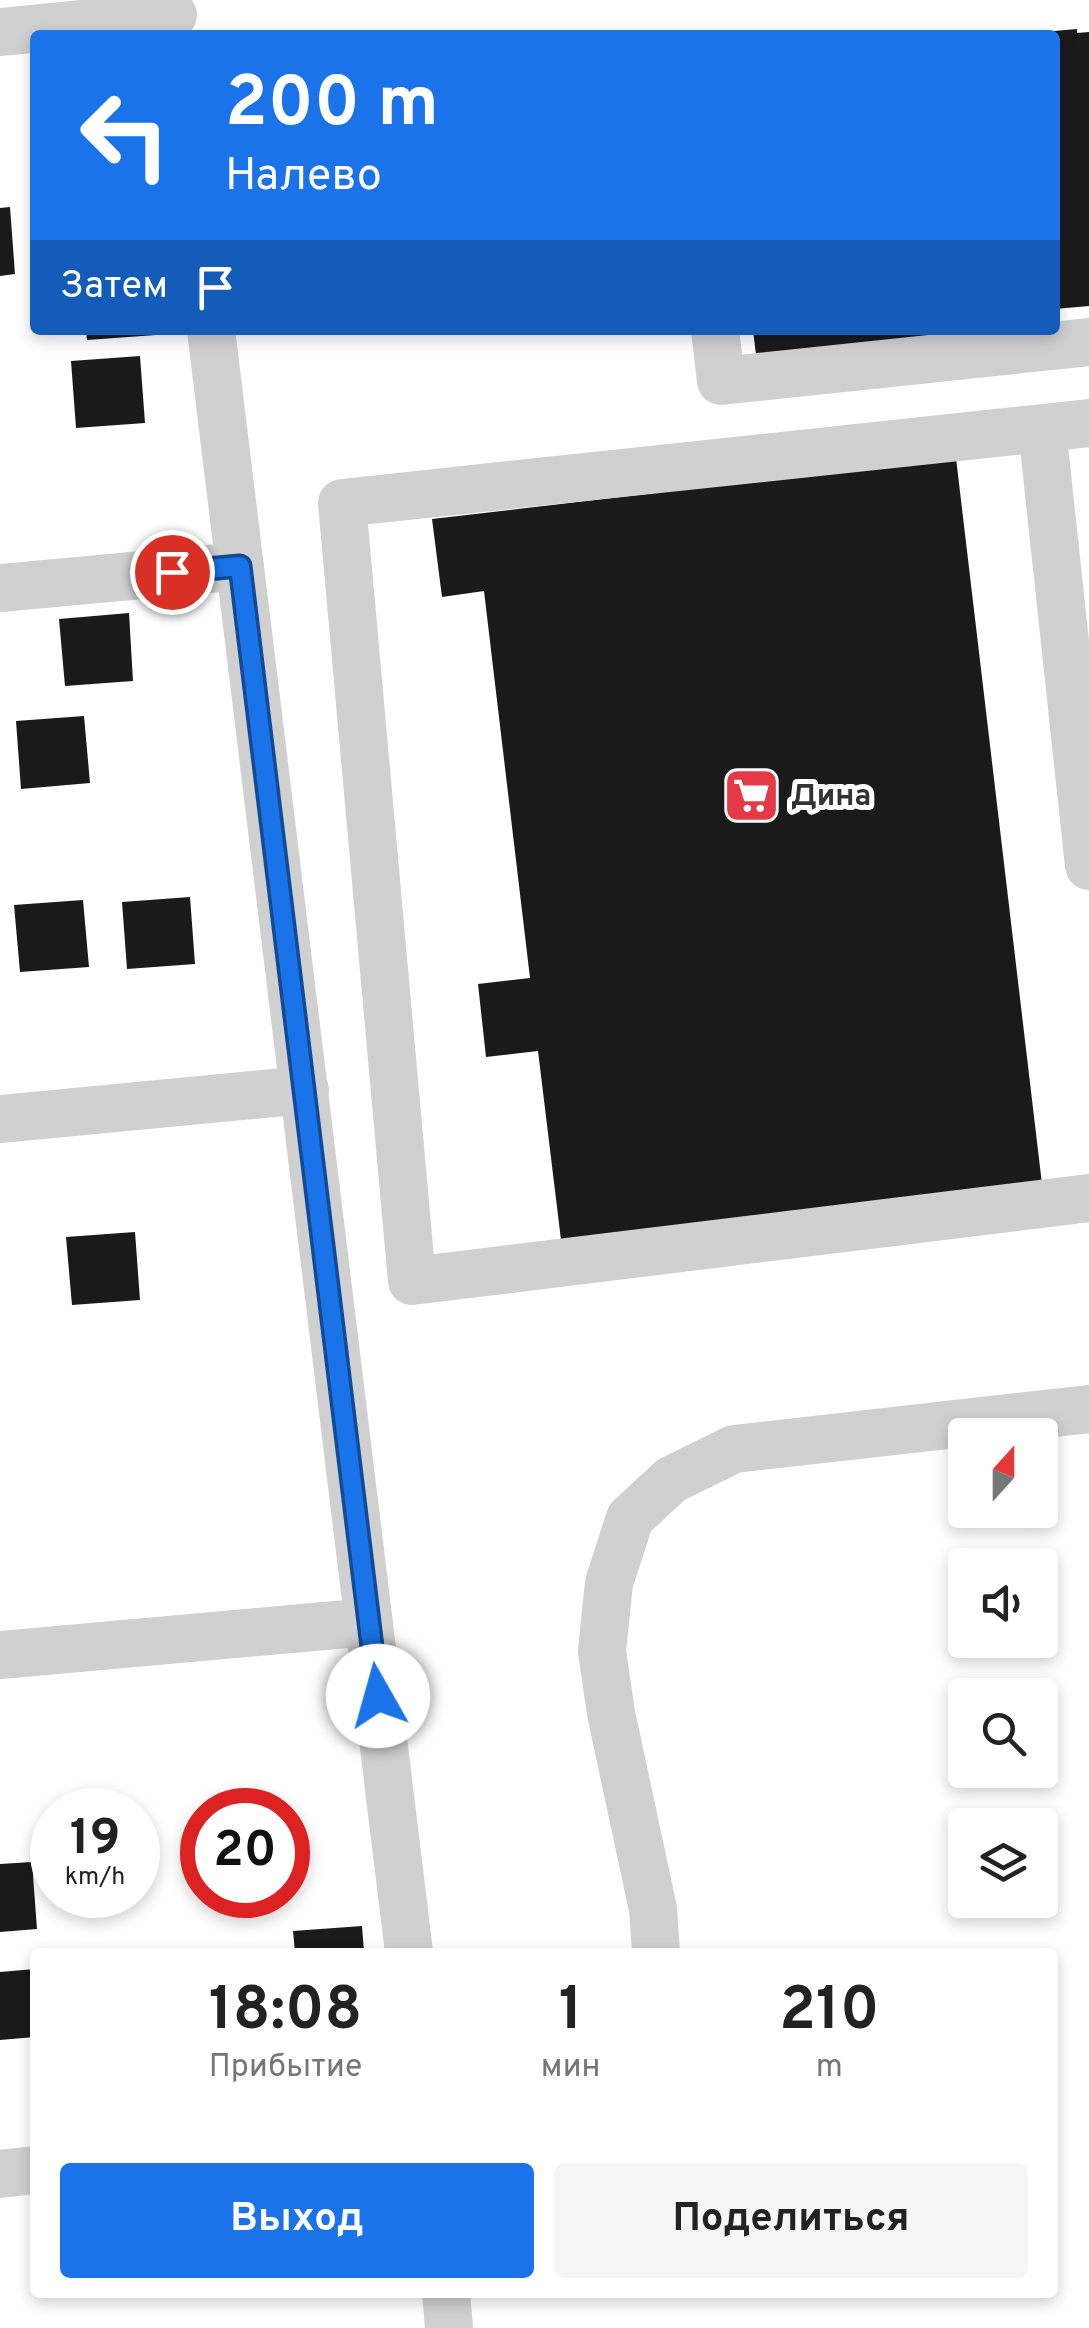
<!DOCTYPE html>
<html lang="ru">
<head>
<meta charset="utf-8">
<style>
	body { margin:0; font-family:Overpass,sans-serif; background:#f6f6f6; color:#222; height:100vh; display:flex; flex-direction:column; font-size:38px; white-space:nowrap }
	* { box-sizing:border-box; margin:0 }
	p { font-size:32px; color:#767676 }
	.icon { flex:none; width:55px; height:55px; fill:none; stroke:currentColor; stroke-width:2; stroke-linecap:round; stroke-linejoin:round }
	.map { position:relative; flex:1; overflow:hidden }
	.sheet { position:absolute; left:30px; top:1948px; width:1028px; height:350px; display:flex; flex-direction:column; background:#fff; border-radius:10px; box-shadow:0 5px 15px #0003 }
	.sheet>* { flex:none }
	.guide { position:absolute; left:30px; top:30px; width:1030px; height:305px; border-radius:10px; box-shadow:0 5px 15px #0003; background:#1a73e8; color:#fff; overflow:hidden }
	.needle { width:65px; rotate:21deg }
	.buttons { position:absolute; left:948px; top:1418px; display:grid; gap:20px }
	.buttons a { display:grid; place-items:center; width:110px; height:110px; border-radius:10px; background:#fff; box-shadow:0 5px 15px #0003; font-size:50px }
	.speed { position:absolute; left:30px; top:1788px; display:flex; gap:20px; font-size:50px; font-weight:700; text-align:center }
	.speed>* { display:grid; place-content:center; width:130px; height:130px; border-radius:50%; background:#fff; box-shadow:0 5px 15px #0003; line-height:1 }
	.speed small { font-size:25px; font-weight:400 }
	.speed .limit { border:15px solid #d22; background:#fff; color:#111 }
	.pin { position:absolute; display:grid; place-items:center; width:85px; height:85px; color:#fff; margin:-42px; border:5px solid #fff; border-radius:50%; box-shadow:0 2px 10px #0007 }
	.me { position:absolute; width:110px; margin:-55px; rotate:353deg; stroke-linejoin:round; filter:drop-shadow(0 0 8px #0008) }
	.turn { display:flex; align-items:center; gap:35px; height:210px; padding:0 30px; font-size:45px }
	.turn .icon { width:130px; height:130px; stroke-width:2.5 }
	.turn b { display:block; font-size:70px; line-height:85px }
	.then { display:flex; align-items:center; height:95px; padding:0 30px; background:#0003; gap:20px; font-size:38px }
	.eta { display:flex; justify-content:space-evenly; align-items:center; height:170px; text-align:center }
	.eta b { font-size:60px; font-weight:700; line-height:70px }
	.cta { display:flex; gap:20px; margin-top:auto; padding:20px 30px }
	.cta a { flex:1; height:115px; border-radius:10px; background:#1a73e8; color:#fff; font-size:40px; font-weight:700; line-height:115px; text-align:center }
	.cta a+a { background:#f6f6f6; color:#222 }
	.map>svg:first-child { display:block }
	.building { fill:#1a1a1a }
	.lines { fill:none; stroke-linecap:round; stroke-linejoin:round }
	.minor { stroke:#d0d0d0; stroke-width:48 }
	.route-casing { stroke:#114b97; stroke-width:25 }
	.route { stroke:#1a73e8; stroke-width:18 }
	.labels { text-anchor:middle; stroke-width:10; stroke-linejoin:round; paint-order:stroke }
	.poi-label { font-size:30px; font-weight:bold; fill:#333; stroke:#fff; text-anchor:start }
</style>
</head>
<body>
<div class="map">
<svg width="1089" height="2328" viewBox="0 0 1089 2328">
	<rect width="100%" height="100%" fill="#fff"/>
	<path class="building" d="M1077 29V33L1089 32V306L1055 309V35L1043 32Z
		M10 207 15 274 0 276V208Z
		M86 330H155L156 335 87 340Z
		M753 330H935L936 344 757 363Z
		M140 356 145 423 76 428 71 361Z
		M956 458 1042 1184 561 1240 538 1051 486 1057 478 984 530 978 484 591 442 597 432 519Z
		M129 613 133 681 65 686 59 619Z
		M84 716 90 783 21 789 16 721Z
		M190 897 195 964 127 969 122 902Z
		M83 900 89 967 20 972 14 905Z
		M135 1232 140 1300 72 1305 66 1237Z
		M32 1862 37 1929 0 1932V1864Z
		M362 1926 364 1952H295L293 1931Z
		M35 1969V2037L0 2040V1972Z"/>
	<g class="lines">
		<path class="minor" d="M0 32 173 15
			M211 330 409 1952
			M715 330 721 381 1089 342
			M1089 423 342 503 412 1281 1089 1198
			M1042 428 1089 866
			M0 588 240 566
			M0 1119 305 1090
			M0 1655 369 1622
			M656 1952 653 1909 611 1713 602 1651 609 1583 630 1518 671 1480 734 1449 1089 1409
			M0 2174 35 2170
			M446 2292 449 2328"/>
	</g>
	<g class="lines">
		<defs>
			<path id="route" d="M172 572 240 566 378 1696"/>
		</defs>
		<use href="#route" class="route-casing"/>
		<use href="#route" class="route"/>
	</g>
	<defs>
		<symbol id="supermarket-square" viewBox="-11 -11 22 22"><rect x="-9" y="-9" width="18" height="18" rx="4" fill="#e63946" stroke="#fff"/><path d="M-6-5.5h2.5l.6 2H6L4.5 2H-2.5L-4.4-4H-6ZM-1.5 3.2a1.3 1.3 0 1 0 .1 0ZM3 3.2a1.3 1.3 0 1 0 .1 0Z" fill="#fff"/></symbol>
	</defs>
	<g fill-rule="evenodd">
		<use href="#supermarket-square" x="720" y="764" width="63" height="63"/>
	</g>
	<g class="labels">
		<g class="poi-label">
			<text x="791" y="805">Дина</text>
		</g>
	</g>
</svg>
<div class="buttons">
<a><svg class="needle" viewBox="-14 -14 28 28"><path d="M0-13l5 13h-10z" fill="#e53935"/><path d="M0 13l5-13h-10z" fill="#767676"/></svg></a>
<a><svg class="icon" aria-label="sound" viewBox="0 0 24 24"><path d="M4 9h4l5-4v14l-5-4H4zM17 9q2 3 0 6"/></svg></a>
<a><svg class="icon" aria-label="search" viewBox="0 0 24 24"><circle cx="10" cy="10" r="6"/><path d="M15 15l6 6"/></svg></a>
<a><svg class="icon" aria-label="layers" viewBox="0 0 24 24"><path d="M12 4l9 5-9 5-9-5zM3 14l9 5 9-5"/></svg></a>
</div>
<div class="speed"><div>19<small>km/h</small></div><div class="limit">20</div></div>
<div class="pin" style="left:172px;top:572px;background:#d93025"><svg class="icon" aria-label="arrive" viewBox="0 0 24 24"><path d="M6 21V4h12l-3 4 3 4H6"/></svg></div>
<svg class="me" style="left:378px;top:1696px" viewBox="-20 -20 40 40"><circle r="19" fill="#fff"/><path d="M0-13L10 11 0 6-10 11z" fill="#1a73e8"/></svg>
<div class="guide">
<div class="turn"><svg class="icon" aria-label="left" viewBox="0 0 24 24"><path d="M17 20v-9H6M10 6l-5 5 5 5"/></svg><div><b>200 m</b>Налево</div></div>
<div class="then">Затем<svg class="icon" aria-label="arrive" viewBox="0 0 24 24"><path d="M6 21V4h12l-3 4 3 4H6"/></svg></div>
</div>
<section class="sheet">
<div class="eta">
<div><b>18:08</b><p>Прибытие</p></div>
<div><b>1</b><p>мин</p></div>
<div><b>210</b><p>m</p></div>
</div>
<div class="cta"><a>Выход</a><a>Поделиться</a></div>
</section>
</div>
</body>
</html>
